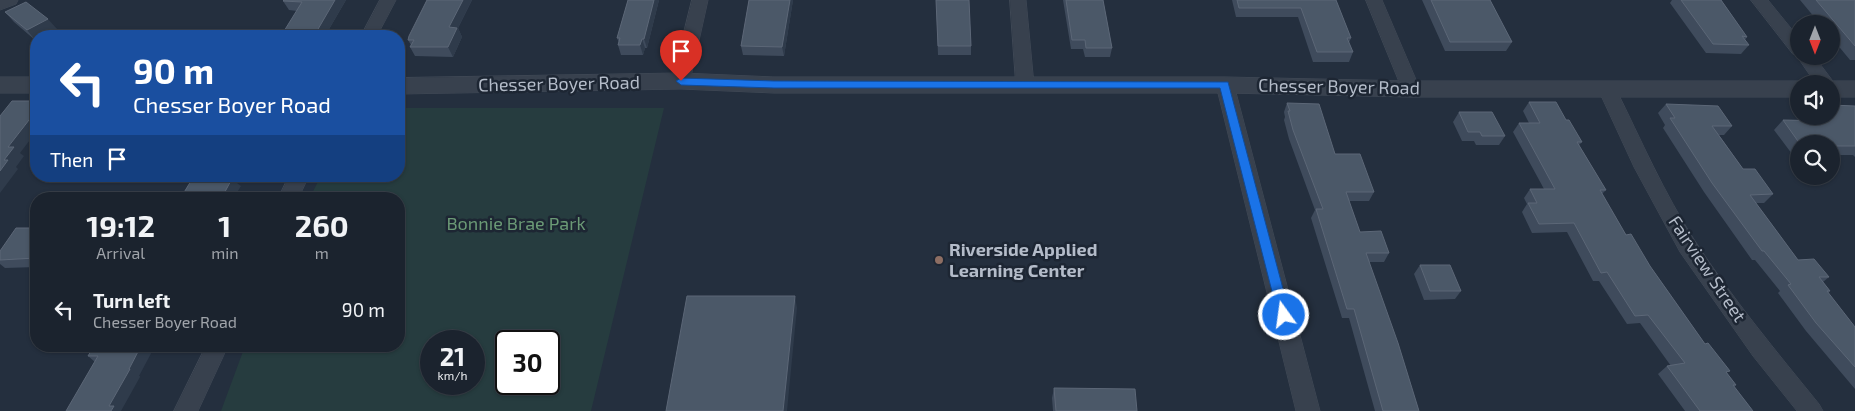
<!DOCTYPE html>
<html lang="en">
<head>
<meta charset="utf-8">
<style>
	body { margin:0; font-family:"Exo 2",sans-serif; background:#242b36; color:#f1f3f6; height:100vh; display:flex; flex-direction:column; font-size:19px; white-space:nowrap }
	* { box-sizing:border-box; margin:0 }
	p { font-size:16px; color:#a0a4aa }
	.icon { flex:none; width:28px; height:28px; fill:none; stroke:currentColor; stroke-width:2; stroke-linecap:round; stroke-linejoin:round }
	.map { position:relative; flex:1; overflow:hidden }
	.details { position:absolute; left:30px; top:192px; width:375px; height:160px; display:flex; flex-direction:column; background:#1b232e; border-radius:20px; box-shadow:0 1px 4px #0004,0 0 0 1px #39404a }
	.details>* { flex:none }
	.hud { position:absolute; left:30px; top:30px; width:375px; height:152px; border-radius:20px; box-shadow:0 1px 4px #0004,0 0 0 1px #39404a; background:#1a4fa0; color:#fff; overflow:hidden }
	.needle { width:32px; rotate:180deg }
	.controls { position:absolute; left:1790px; top:15px; display:grid; gap:10px }
	.controls a { display:grid; place-items:center; width:50px; height:50px; border-radius:50%; background:#1b232e; box-shadow:0 1px 4px #0004,0 0 0 1px #39404a; font-size:25px }
	.speed { position:absolute; left:420px; top:330px; display:flex; gap:10px; font-size:25px; font-weight:700; text-align:center }
	.speed>* { display:grid; place-content:center; width:65px; height:65px; border-radius:50%; background:#1b232e; box-shadow:0 1px 4px #0004,0 0 0 1px #39404a; line-height:1 }
	.speed small { font-size:12px; font-weight:400 }
	.speed .limit { border:2px solid #111; border-radius:8px; background:#fff; color:#111 }
	.pin { position:absolute; display:grid; place-items:center; width:42px; height:42px; color:#fff; margin:-51px -21px; border-radius:50% 50% 50% 0; rotate:-45deg; box-shadow:0 0 5px #0007 }
	.pin .icon { rotate:45deg }
	.me { position:absolute; width:55px; margin:-28px; rotate:346deg; stroke-linejoin:round; filter:drop-shadow(0 0 4px #0008) }
	.turn { display:flex; align-items:center; gap:18px; height:105px; padding:0 20px; font-size:22px }
	.turn .icon { width:65px; height:65px; stroke-width:2.5 }
	.turn b { display:block; font-size:35px; line-height:42px }
	.then { display:flex; align-items:center; height:48px; padding:0 20px; background:#0003; gap:10px; font-size:19px }
	.eta { display:flex; justify-content:space-evenly; align-items:center; height:85px; text-align:center }
	.eta b { font-size:30px; font-weight:700; line-height:35px }
	ul { padding:0; list-style:none }
	li { display:flex; align-items:center; gap:15px; height:65px; padding:0 20px }
	li div { flex:1 }
	li b { display:block; font-size:19px }
	li em { font-style:normal }
	.map>svg:first-child { display:block }
	.green { fill:#263c3f; fill-rule:evenodd }
	.lines { fill:none; stroke-linecap:round; stroke-linejoin:round }
	.minor-casing { stroke:#414a57; stroke-width:1 }
	.tertiary-casing { stroke:#414a57; stroke-width:1 }
	.minor { fill:#38414e; fill-rule:evenodd }
	.tertiary { fill:#38414e; fill-rule:evenodd }
	.wall { fill:#3f4b5c }
	.shaded-wall { fill:#2f3b4b }
	.building { fill:#4b5868; stroke:#5c6777 }
	.route { fill:#1a73e8; stroke:#114b97 }
	.education-dot { fill:#8d6e63; stroke:#1d2633; stroke-width:2 }
	.labels { text-anchor:middle; stroke-width:5; stroke-linejoin:round; paint-order:stroke }
	.street-label { font-size:18px; fill:#b4bcc9; stroke:#1d2633 }
	.park-label { font-size:18px; fill:#6b9a76; stroke:#1d2633 }
	.poi-label { font-size:18px; font-weight:bold; fill:#b4bcc9; stroke:#1d2633; text-anchor:start }
</style>
</head>
<body>
<div class="map">
<svg width="1855" height="411" viewBox="0 0 1855 411">
	<rect width="100%" height="100%" fill="#242f3e"/>
	<path class="green" d="M399 108H664L591 411H221L245 346H399V199H309L321 176H399ZM431 341H474V384H431ZM506 341H549V384H506Z"/>
	<g class="lines">
		<defs>
			<path id="minor" d="M0 0H18L16 4 0 10Z
				M380 0H396L377 36H361Z
				M692 0H708L690 81 687 85 681 87 675 85 672 81Z
				M1010 0H1026L1034 85 1031 89 1025 91 1019 89 1016 85Z
				M1366 0H1382L1420 89 1417 94 1411 95 1405 94 1402 89Z
				M1751 0H1768L1799 38V56H1814L1835 84 1832 88 1831 84H1816L1796 55 1793 54Z
				M1225 79 1231 81 1234 85 1320 411H1296L1216 85 1219 81Z
				M1607 83 1613 84 1616 89C1641 140 1664 193 1695 241 1732 298 1776 351 1819 404L1823 411H1797L1753 356 1680 252 1634 167 1598 89 1601 84Z
				M289 176H309L298 199H278Z
				M206 346H228L198 411H174Z"/>
			<path id="tertiary" d="M681 73 774 77H1225L1411 81H1799L1807 84H1799V97H1411L1225 93H774L681 89 399 94V78Z
				M0 77H36V93H0Z
				M1831 81H1855V97H1831V84H1823Z"/>
		</defs>
		<use href="#minor" class="minor-casing"/>
		<use href="#tertiary" class="tertiary-casing"/>
		<use href="#minor" class="minor"/>
		<use href="#tertiary" class="tertiary"/>
	</g>
	<path class="wall" d="M284 0H346L325 36 297 11 289 10 283 1Z
		M427 0H472L458 28 462 37 453 57 415 56 410 47 411 45 408 40Z
		M628 0H659L647 48H645L643 55H621L618 45 619 43 617 38Z
		M749 0H793L784 56 743 55 741 46Z
		M936 0H969L971 46V55H938Z
		M1063 0H1103L1112 48 1110 57H1085L1083 49H1071Z
		M1232 0H1336L1351 38 1349 43 1353 52 1349 62H1313L1298 17H1236Z
		M1422 0H1490L1512 42 1506 51H1445Z
		M1672 0H1721L1747 37 1745 40 1749 45 1741 54 1706 53 1670 3Z
		M1800 0H1855V60H1850L1831 37V24H1820Z
		M5 12 57 29 36 36V39L35 40 14 22Z
		M1529 102 1566 120 1582 142 1579 145 1606 190 1602 194 1626 235 1650 266 1705 344 1736 385 1734 387 1753 411H1685L1658 374 1667 366H1671L1640 323 1627 324 1599 281H1593L1567 232 1532 233 1522 212 1527 204 1524 198 1530 189H1544L1513 132 1519 123H1529L1523 111Z
		M1287 103 1335 154 1374 192 1369 201H1349L1360 232 1389 253 1384 262H1369L1419 411H1375L1349 318H1342L1311 218 1315 210 1289 139 1284 120 1285 117 1284 112Z
		M1666 104 1732 126 1724 135H1719L1743 169 1773 194 1764 203H1756L1798 260 1829 277 1823 282 1830 291 1828 293 1855 327V389L1806 331 1778 293 1780 291 1755 260H1752L1704 192 1663 128 1665 125 1658 113Z
		M1855 106V157L1853 155H1831V144H1799V155L1792 154 1774 130 1783 120 1811 121 1808 116H1831Z
		M1459 112 1505 136 1499 145H1476L1474 141H1462L1453 122Z
		M36 228V267L5 268 0 264V251Z
		M1420 265 1461 291 1455 299 1424 300 1414 274Z
		M94 346 139 376 140 377 95 362 88 356Z
		M1054 388 1137 411H1053L1052 398Z"/>
	<path class="shaded-wall" d="M335 0H346L325 36H314Z
		M463 0H472L458 28 462 37 453 57 448 47 449 27Z
		M654 0H659L647 48 644 39Z
		M790 0H793L784 56 782 47Z
		M48 19 57 29 42 36H36V39L35 40 27 30Z
		M642 39 645 48 643 55 640 45Z
		M36 105V132L20 153 24 156 16 167 18 169 0 193V171L8 147Z
		M229 176H241L237 183 241 186 233 199H221Z
		M795 296 797 308 787 411H783Z
		M141 346H155L139 376 140 377 121 411H111L109 406Z"/>
	<path class="building" d="M284 0H335L314 36H281L302 2 283 1Z
		M427 0H463L449 27 457 28 448 47H410L414 40H408L409 36Z
		M628 0H654L644 39H642L640 45H618L620 38H617Z
		M749 0H790L782 47 741 46Z
		M936 0H969L971 46H938Z
		M1066 0H1103L1112 48H1086L1085 40H1072Z
		M1237 0H1336L1351 38H1347L1353 52H1317L1301 8H1239Z
		M1431 0H1490L1512 42H1450Z
		M1681 0H1721L1747 37 1742 36 1749 45 1713 44Z
		M1816 0H1855V46Z
		M26 2 48 19 27 30 5 12Z
		M12 101H36V105L32 110H36V111L8 147H14L4 160H8L0 171V116Z
		M1529 102H1556L1566 120H1569L1582 142H1577L1606 190H1600L1626 235 1631 234 1650 266 1705 344 1708 343 1730 371 1726 372 1736 385H1733L1753 411H1700L1667 366 1685 363 1648 315 1635 316 1607 272 1601 273 1574 223 1539 224 1528 203H1537L1530 189H1555L1519 123H1540Z
		M1287 103 1319 104 1335 154H1360L1374 192H1346L1360 232 1381 231 1389 253H1366L1398 343 1419 411H1383L1354 309H1347L1316 209H1323L1293 130 1288 111H1290Z
		M1666 104 1718 106 1732 126H1712L1743 169H1755L1773 194 1750 195 1798 260 1814 259 1829 277H1819L1830 291H1827L1855 327V367L1816 323 1788 285 1791 284 1764 251H1762L1712 183 1670 118H1675Z
		M1831 105 1855 106V146H1831V144H1800L1783 120 1827 121 1824 116H1831Z
		M1459 112H1492L1505 136H1482L1480 132H1468Z
		M194 176H229L228 177H233L221 199H180Z
		M16 228H36V258L0 260V251Z
		M1420 265H1450L1461 291H1430Z
		M687 296H795L783 411H666Z
		M94 346H141L129 369H130L109 406H114L111 411H66L98 356H88Z
		M1054 388 1135 389 1137 411H1056Z"/>
	<path class="route" d="M681 78 774 81 1228 82 1290 315 1288 319 1284 320 1279 319 1278 315 1220 88H774L681 85 676 81Z"/>
	<circle class="education-dot" cx="939" cy="260" r="5"/>
	<g class="labels">
		<g class="street-label">
			<text transform="translate(559 84) rotate(-1)" y="6">Chesser Boyer Road</text>
			<text transform="translate(1339 87) rotate(1)" y="6">Chesser Boyer Road</text>
			<text transform="translate(1707 269) rotate(56)" y="6">Fairview Street</text>
		</g>
		<g class="park-label">
			<text x="516" y="230">Bonnie Brae Park</text>
		</g>
		<g class="poi-label">
			<text x="949" y="256">Riverside Applied<tspan x="949" dy="21">Learning Center</tspan></text>
		</g>
	</g>
</svg>
<div class="controls">
<a><svg class="needle" viewBox="-14 -14 28 28"><path d="M0-13l5 13h-10z" fill="#e53935"/><path d="M0 13l5-13h-10z" fill="#a0a4aa"/></svg></a>
<a><svg class="icon" aria-label="sound" viewBox="0 0 24 24"><path d="M4 9h4l5-4v14l-5-4H4zM17 9q2 3 0 6"/></svg></a>
<a><svg class="icon" aria-label="search" viewBox="0 0 24 24"><circle cx="10" cy="10" r="6"/><path d="M15 15l6 6"/></svg></a>
</div>
<div class="speed"><div>21<small>km/h</small></div><div class="limit">30</div></div>
<div class="pin" style="left:681px;top:81px;background:#d93025"><svg class="icon" aria-label="arrive" viewBox="0 0 24 24"><path d="M6 21V4h12l-3 4 3 4H6"/></svg></div>
<svg class="me" style="left:1284px;top:315px" viewBox="-20 -20 40 40"><circle r="17" fill="#1a73e8" stroke="#fff" stroke-width="3"/><path d="M0-11L8 9 0 5-8 9z" fill="#fff"/></svg>
<div class="hud">
<div class="turn"><svg class="icon" aria-label="left" viewBox="0 0 24 24"><path d="M17 20v-9H6M10 6l-5 5 5 5"/></svg><div><b>90 m</b>Chesser Boyer Road</div></div>
<div class="then">Then<svg class="icon" aria-label="arrive" viewBox="0 0 24 24"><path d="M6 21V4h12l-3 4 3 4H6"/></svg></div>
</div>
<section class="details">
<div class="eta">
<div><b>19:12</b><p>Arrival</p></div>
<div><b>1</b><p>min</p></div>
<div><b>260</b><p>m</p></div>
</div>
<ul>
<li><svg class="icon" aria-label="left" viewBox="0 0 24 24"><path d="M17 20v-9H6M10 6l-5 5 5 5"/></svg><div><b>Turn left</b><p>Chesser Boyer Road</p></div><em>90 m</em></li>
</ul>
</section>
</div>
</body>
</html>
